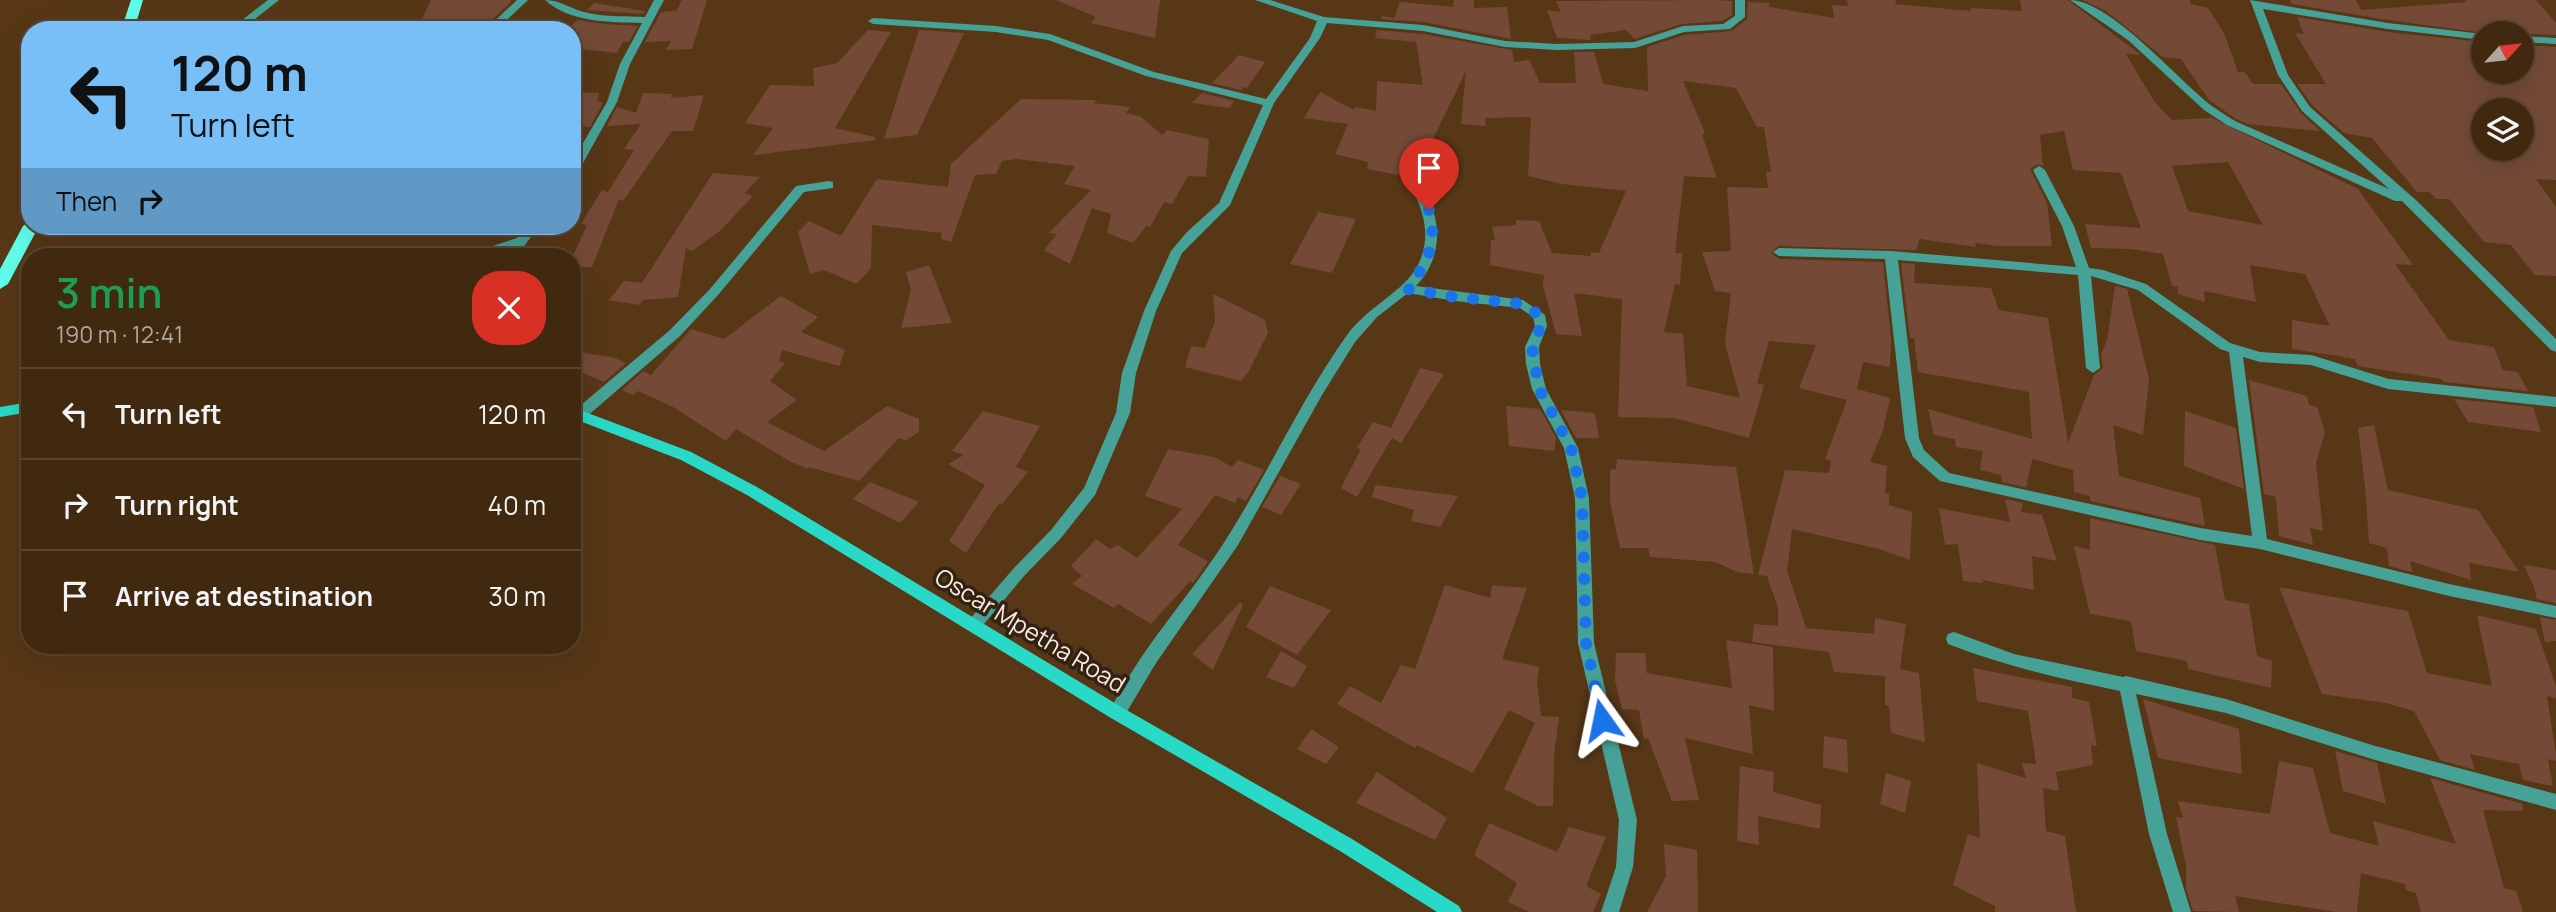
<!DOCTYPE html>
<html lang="en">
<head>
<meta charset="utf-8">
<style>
	body { margin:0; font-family:Manrope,sans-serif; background:#483119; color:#f1f3f6; height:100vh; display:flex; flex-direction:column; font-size:26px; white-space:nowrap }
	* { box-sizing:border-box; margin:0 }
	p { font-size:23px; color:#aea69f }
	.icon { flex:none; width:38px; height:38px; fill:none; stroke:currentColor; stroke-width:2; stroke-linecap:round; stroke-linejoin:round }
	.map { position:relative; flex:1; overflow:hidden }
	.panel { position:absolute; left:21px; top:248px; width:560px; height:406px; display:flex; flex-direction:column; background:#412910; border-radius:28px; box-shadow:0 7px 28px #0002,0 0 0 2px #5a4530 }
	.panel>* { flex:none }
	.top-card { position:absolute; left:21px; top:21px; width:560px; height:214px; border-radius:28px; box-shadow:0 7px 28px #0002,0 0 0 2px #5a4530; background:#78bff8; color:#111; overflow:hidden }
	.needle { width:46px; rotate:63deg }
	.tools { position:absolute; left:2471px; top:21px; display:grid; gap:14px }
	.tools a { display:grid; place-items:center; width:63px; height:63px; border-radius:50%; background:#412910; box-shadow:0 7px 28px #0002,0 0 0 2px #5a4530; font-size:35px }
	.pin { position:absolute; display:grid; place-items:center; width:60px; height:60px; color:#fff; margin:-72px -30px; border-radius:50% 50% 50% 0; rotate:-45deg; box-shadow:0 0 7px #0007 }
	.pin .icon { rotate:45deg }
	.me { position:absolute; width:77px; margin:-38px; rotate:348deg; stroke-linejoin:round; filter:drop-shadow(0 0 5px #0008) }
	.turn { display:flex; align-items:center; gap:24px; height:147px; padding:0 35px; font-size:32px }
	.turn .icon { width:91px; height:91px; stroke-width:2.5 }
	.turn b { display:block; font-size:49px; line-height:60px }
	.then { display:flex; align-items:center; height:66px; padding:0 35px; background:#0003; gap:14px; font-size:26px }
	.round { display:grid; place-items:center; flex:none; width:74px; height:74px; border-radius:28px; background:#483119 }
	.overview { display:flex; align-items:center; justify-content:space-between; height:119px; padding:0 35px }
	h1 { font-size:42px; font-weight:600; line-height:52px; color:#1e9e55 }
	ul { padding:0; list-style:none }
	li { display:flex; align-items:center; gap:21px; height:91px; padding:0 35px; border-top:2px solid #5a4530 }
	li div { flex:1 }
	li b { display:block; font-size:26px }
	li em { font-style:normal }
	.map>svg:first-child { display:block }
	.building { fill:#744a37; fill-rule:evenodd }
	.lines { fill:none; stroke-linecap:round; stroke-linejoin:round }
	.street { fill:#46a296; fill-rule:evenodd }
	.secondary { fill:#29d9c7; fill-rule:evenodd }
	.primary { fill:#5ffeeb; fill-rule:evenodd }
	.route { stroke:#1a73e8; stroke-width:12; stroke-dasharray:0 21.6 }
	.labels { text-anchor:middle; stroke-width:7; stroke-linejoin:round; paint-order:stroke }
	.street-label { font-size:24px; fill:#fee9d8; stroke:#312215 }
</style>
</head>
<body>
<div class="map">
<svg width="2556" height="912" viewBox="0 0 2556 912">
	<rect width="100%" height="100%" fill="#573716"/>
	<path class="building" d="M431 0H511V2L493 19 449 22 447 30H417Z
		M682 0H707L692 49 666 50 671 41 645 42 661 12 676 11Z
		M1056 0H1160L1155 38 1091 23 1096 17Z
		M1454 0H1474V8L1507 7 1511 39 1424 22 1381 19 1382 16 1394 18 1400 2 1453 7Z
		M1712 0 1732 1V15L1722 21 1682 24 1634 39 1626 30 1590 35 1591 40 1557 38 1547 10 1561 12 1556 1Z
		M1847 0H1896L1895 4 1971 11 1970 8 2022 11 2020 0H2068L2141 55 2126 54 2154 101 2172 120 2212 118 2358 189 2413 265 2395 264 2449 340 2494 347 2503 370 2518 372 2528 391 2444 382 2442 379 2358 366 2355 359 2348 358V354L2346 360 2345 357 2292 349V320L2330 326 2305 274 2250 265 2256 302 2204 291 2205 302 2178 294V287L2172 286 2163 254 2131 249 2091 248 2085 224 2141 228 2121 173 2073 170 2064 131 2040 135 2043 166 2038 164 2030 169 2047 203 2052 246H1997L1975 243 1976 247 1920 239 1916 250 1778 246 1771 253 1779 259 1883 262 1891 339 1890 367 1863 362 1857 389 1890 398 1883 430 1870 462 1887 466 1885 493 1889 494V505L1912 512 1910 560 1879 549 1792 529 1787 571 1806 628 1874 634 1875 618 1906 624 1900 669 1919 673 1925 742 1891 733 1889 706 1885 705V676L1834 672 1829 652 1752 642 1754 624 1778 626V608L1767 576 1758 575 1785 470 1829 473 1831 461 1825 459 1847 400 1799 388 1816 345 1769 341 1757 383 1764 385 1749 438 1675 418 1618 417 1622 299 1574 293 1582 336 1556 334 1543 286 1544 275 1490 265 1491 240H1495L1492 227 1516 225V220L1539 221 1552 253 1591 256V252L1599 253 1626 191 1562 184 1528 176 1531 117 1485 118 1486 126 1461 124 1466 71 1414 178 1367 169 1368 162 1335 154 1348 124 1304 118 1320 92 1354 110 1356 107 1376 111 1377 81 1423 85 1416 42 1375 38 1377 30 1423 34 1512 50 1514 62 1529 60 1540 83H1576L1574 52H1594L1603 84 1648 91 1647 47 1684 35 1732 31 1747 19 1748 2 1769 3V7L1834 18 1832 5 1848 6ZM1683 81 1736 88 1757 127H1764L1771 172H1766L1768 188 1727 187 1731 251 1702 252 1715 291 1731 293 1725 344 1740 398 1687 386 1683 334 1664 332 1675 284 1680 285 1682 253H1675L1684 176 1717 178 1702 135 1705 133ZM2228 162 2263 225 2188 211 2172 166Z
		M2082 0H2190L2191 4 2208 8 2224 33 2238 72H2245L2253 84H2281L2300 112 2320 131 2248 124 2236 119 2209 100 2181 59 2163 57 2106 11Z
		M2290 0H2356L2361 10 2467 2 2465 0H2536L2556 23V35L2485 33 2388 20 2292 4Z
		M594 3 645 11 643 14 587 10Z
		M2297 17 2388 32 2483 42V72H2522V45L2556 47V180L2536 179 2556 207V276L2535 275 2511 245 2484 242 2449 199H2436L2429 192H2417L2372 138 2344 133 2312 105 2297 84H2326L2295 33 2304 34ZM2483 110H2522V149H2483Z
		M577 20 604 24 638 26 629 42H623L617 53 572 48V25Z
		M868 30 891 32 835 128 875 137V140L753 155 773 128 745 123 770 85 814 86 813 68 837 63Z
		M919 30 964 33 917 135 884 139Z
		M1239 55 1265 62 1247 88 1243 87 1241 90 1212 83Z
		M572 92 599 93 597 101 603 103 590 127 572 125Z
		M643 93 672 94 671 98 704 95 693 131H672L623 201 619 199 592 267H572V258L587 225 581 224 602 190 614 195 608 192 634 150 624 149 641 124 607 126 617 107 636 113Z
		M1202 93 1234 101 1230 108 1192 103Z
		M1021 99 1097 100 1093 103 1130 107 1126 113 1140 116 1162 135 1167 130 1209 139 1206 177 1188 176 1172 204 1164 202 1150 227 1146 226 1133 243 1107 233 1111 214 1092 208 1070 264 1044 250 1057 234 1049 233 1091 190 1064 184 1075 166 1017 159 1002 161 996 174 975 175 951 242 941 239 942 233 872 225 871 268 857 284 824 270 810 274 798 232 809 221 841 236 877 179 948 187 951 164Z
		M713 173 760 177 745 193 753 196 721 230 692 251 686 248 678 297 643 300 639 305 609 300 624 281 642 283Z
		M1318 212 1356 219 1332 273 1290 264Z
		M1901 263 1915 264 1914 283 1991 288 1999 310 2048 318 2068 443 2094 375 2103 368 2101 355 2107 340 2115 286 2127 289 2149 379 2143 435 2113 425 2119 476 2200 498 2205 526 2090 501V496L2074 492 2073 470 2033 459V456L2026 487 2002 482 2001 475 1980 470 1983 451 1956 447 1955 439 1934 435 1928 409 2032 439 2029 392 1918 372 1914 338H1910Z
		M929 265 952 323 901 328 911 290 906 272Z
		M1213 294 1265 320 1268 333 1249 371 1241 381 1185 367 1191 346 1205 348 1215 321Z
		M781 296 818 317 801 332 845 350 839 366 782 350 779 361 785 363 770 381 797 400 767 422 824 451 887 406 919 419V432L906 440 899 438 859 481 809 467 808 469 791 462 736 429 726 441 673 407 638 391 633 395 622 390 643 371 651 375 691 329 724 339Z
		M572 351 615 358 626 363 604 382 572 368Z
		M1420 368 1444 374 1401 443 1392 438 1357 497 1341 488 1361 449 1357 448 1373 422 1391 428Z
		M2249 380 2307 396 2309 405 2317 407 2325 432 2316 463 2323 531 2310 528 2313 545 2279 536 2276 497 2264 494Z
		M2454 399 2533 407 2541 432 2468 422Z
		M1506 406 1540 409 1556 438 1554 451 1509 446Z
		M1561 410 1595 413 1599 438H1576Z
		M983 411 1040 426 1016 467 1028 472 1002 504 999 503 966 553 949 541 985 485 948 464 964 455 952 451Z
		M2185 411 2236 428 2244 489 2184 466Z
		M2374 425 2388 490 2478 510 2519 572 2469 563 2471 580 2410 561 2412 572 2389 566 2387 548 2369 543 2366 496 2358 428Z
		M1168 449 1214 457 1232 467 1238 460 1264 470 1246 501 1238 497 1235 503 1215 495 1178 545 1208 561 1193 583 1190 581 1151 624 1118 604 1114 608 1072 584 1082 576 1071 566 1096 539 1110 549 1118 545 1137 558 1182 509 1145 496Z
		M1617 459 1736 467 1754 574 1737 572 1715 562 1650 557 1648 548H1620L1610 502V470L1616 469Z
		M1280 476 1301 484 1281 515 1262 507Z
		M870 482 919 502 900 523 853 499Z
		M1375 485 1458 496 1440 527 1411 521 1414 510 1372 497Z
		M2005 499 2023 503 2021 512 2042 515 2057 561 2032 556 2034 590 1983 580V583L1963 581 1958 544 1945 545 1939 508 2010 522Z
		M2090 518 2215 545 2225 600 2249 604 2257 656 2272 661 2271 688 2188 669 2187 661 2136 651 2131 621 2090 614 2074 546 2090 550Z
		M2524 565 2556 570V603L2537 599 2534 587Z
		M1445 585 1490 598 1492 585 1527 588 1502 659 1539 667 1537 682 1541 716 1559 717 1554 755 1553 806H1538L1504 789 1535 723 1509 710 1473 773 1417 745 1415 748 1337 704 1350 686 1381 703 1401 665 1415 669Z
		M1270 586 1331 610 1297 655 1246 627Z
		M2279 587 2408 611 2427 673 2492 686 2477 615 2536 629 2556 686V698L2547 696 2556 754V761L2548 759 2553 786 2523 780 2519 764 2470 754 2475 770 2440 760 2414 711 2386 703 2322 694Z
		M1240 602 1243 605 1213 670 1192 654Z
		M2540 617 2556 620V641L2545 642Z
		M1726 640 1773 647 1774 711 1749 705 1753 754 1685 738 1699 800 1672 801 1648 738 1644 739 1639 710 1622 709 1615 680 1616 653H1645L1647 673 1732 688Z
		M1281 651 1307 666 1294 688 1266 677Z
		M1973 668 2072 687V698L2089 702 2097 746 2091 745 2093 765 2056 772 2059 791 2043 788 2046 831 2065 836 2076 912H1995V906L1953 885 1968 834 1980 838 1977 763 2026 778 2022 763 2036 764 2028 711 1977 701Z
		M2143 699 2239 729 2242 774 2158 758Z
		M1311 729 1339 747 1326 764 1297 749Z
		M1824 736 1847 740 1848 773 1823 767Z
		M2335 751 2377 763 2386 804 2343 791Z
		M2279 761 2313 768 2330 833 2379 846 2373 821 2456 844 2430 778 2523 804 2522 811 2483 810 2504 888 2516 891 2523 912H2421L2416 893 2406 890 2405 884 2361 873 2357 912H2336L2235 896 2239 912 2193 911 2186 888V865L2176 817 2183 818 2178 801 2270 814Z
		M1740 766 1774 772 1773 792 1821 805 1820 829 1758 816 1759 845 1737 841Z
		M1377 772 1447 818 1435 840 1356 803Z
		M1886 773 1911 781 1905 813 1880 804Z
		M1489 823 1557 852 1569 827 1606 837 1586 886 1601 894 1593 912H1529L1508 902 1517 883 1474 855Z
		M1664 844 1697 850 1698 912H1647L1666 876Z"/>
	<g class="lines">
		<path class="street" d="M268 0H279L241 30H229Z
			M517 0H528L496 30H485Z
			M545 0C561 0 572 10 588 13 607 17 626 16 645 17L654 0H664L630 64 617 102 578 172 572 176V162L607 102 620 64 642 23C610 22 570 23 545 0Z
			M1255 0H1270L1324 17 1423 25 1505 41 1557 44 1634 42 1683 26 1723 24 1735 16V0H1745V17L1730 29 1684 32 1635 48 1557 50 1505 47 1423 31 1327 23 1320 38 1274 103 1230 205 1182 253 1156 311 1136 373 1130 413 1095 495 1061 538 1024 576 979 630 974 631 969 630 966 625 969 620 1014 568 1051 530 1084 488 1116 413 1122 373 1144 311 1171 251 1187 232 1219 203 1263 105 1146 76 1048 40 996 32 873 24 868 21 873 18 996 26 1050 34 1154 72 1266 99 1310 38 1317 21Z
			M2070 0C2110 0 2179 81 2212 106 2219 111 2227 116 2235 121L2389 189 2302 111 2278 75 2250 0 2388 23 2483 34V40L2388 29 2263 9 2288 75 2310 107 2417 201 2556 339V352L2551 350 2402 201H2395L2227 125 2204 110 2128 40Z
			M2522 36 2556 38V44L2522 42Z
			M2039 166 2045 170 2074 226 2089 268 2103 270 2146 284 2230 343 2260 352 2311 355 2389 379 2556 397V407L2388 389 2311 365 2260 362 2243 357 2267 539 2449 584 2556 606V618L2449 596 2260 549 2200 540 1940 481 1913 457 1905 438 1885 259 1779 256 1773 252 1779 248 1891 251 2076 267 2062 226 2033 170ZM1898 260 2078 275 2086 368 2093 373 2100 368 2091 276 2138 290 2220 349 2229 352 2252 536 2200 528 1949 473 1924 450 1919 438Z
			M829 181 833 182V188L804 192 718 295 680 336 585 418H575L573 414 575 410 670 330 710 289 796 186Z
			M1418 185C1425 189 1427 195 1430 203 1443 232 1438 263 1416 286L1523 300 1545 315 1547 326 1539 347 1540 364 1546 389 1578 448 1589 498 1594 643 1637 820 1633 867 1619 912H1601L1616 867 1619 820 1578 643 1575 498 1564 448 1532 389 1526 364 1525 347 1535 326 1533 317 1520 308 1455 301 1408 293 1377 317 1355 342 1322 395 1238 545 1156 663 1123 718 1117 720 1111 718 1109 713C1139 650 1188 599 1225 541 1268 474 1300 401 1347 335 1366 308 1406 290 1418 265 1431 238 1425 214 1412 189Z
			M527 226H539L516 257H504L509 249 485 257H467L469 254 517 238Z
			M1954 632 2014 654 2123 677 2126 676 2226 699 2372 745 2556 794V810L2372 759 2226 713 2136 694 2167 834 2191 912H2173L2149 834 2120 691C2061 679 2004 666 1948 644L1946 639 1948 634Z"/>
		<path class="secondary" d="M30 402V412L0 417V407Z
			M572 407 691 452 757 487 1123 708 1352 839 1459 906 1462 912H1437L1340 851 1111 718 747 495 681 460 572 418Z"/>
		<path class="primary" d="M131 0H143L134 30H121Z
			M30 221V226H39L8 284 0 289V269L23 226Z"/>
	</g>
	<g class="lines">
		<path class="route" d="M1429 210C1438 244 1428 261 1408 289L1455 297 1523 304 1539 315 1541 326 1532 347 1539 389 1571 448 1582 498 1586 643 1602 720"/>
	</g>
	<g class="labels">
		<g class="street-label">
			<text transform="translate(1030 631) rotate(31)" y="8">Oscar Mpetha Road</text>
		</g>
	</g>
</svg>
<div class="tools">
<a><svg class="needle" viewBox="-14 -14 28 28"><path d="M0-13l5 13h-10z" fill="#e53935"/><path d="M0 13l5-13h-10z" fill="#aea69f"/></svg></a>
<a><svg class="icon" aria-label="layers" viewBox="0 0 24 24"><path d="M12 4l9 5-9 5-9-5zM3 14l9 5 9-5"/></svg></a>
</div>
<div class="pin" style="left:1429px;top:210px;background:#d93025"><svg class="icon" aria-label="arrive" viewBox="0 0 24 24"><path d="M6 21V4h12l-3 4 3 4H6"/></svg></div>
<svg class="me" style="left:1602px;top:720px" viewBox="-20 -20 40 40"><path d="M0-17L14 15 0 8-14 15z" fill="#1a73e8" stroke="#fff" stroke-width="4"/></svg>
<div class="top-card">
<div class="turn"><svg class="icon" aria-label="left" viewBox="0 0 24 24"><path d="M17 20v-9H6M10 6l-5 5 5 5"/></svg><div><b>120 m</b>Turn left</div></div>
<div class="then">Then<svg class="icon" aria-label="right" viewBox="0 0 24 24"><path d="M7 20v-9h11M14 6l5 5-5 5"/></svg></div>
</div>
<section class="panel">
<div class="overview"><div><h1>3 min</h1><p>190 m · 12:41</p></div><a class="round" style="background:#d93025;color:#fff"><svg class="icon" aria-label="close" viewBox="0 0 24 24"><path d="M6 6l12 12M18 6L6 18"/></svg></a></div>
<ul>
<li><svg class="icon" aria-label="left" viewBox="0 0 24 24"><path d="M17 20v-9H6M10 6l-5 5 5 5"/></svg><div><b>Turn left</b></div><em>120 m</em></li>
<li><svg class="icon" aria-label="right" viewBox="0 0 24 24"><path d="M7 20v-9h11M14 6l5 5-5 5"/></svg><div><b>Turn right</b></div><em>40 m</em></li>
<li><svg class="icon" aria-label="arrive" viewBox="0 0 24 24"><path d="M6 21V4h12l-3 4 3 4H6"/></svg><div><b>Arrive at destination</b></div><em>30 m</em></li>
</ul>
</section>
</div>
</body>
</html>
